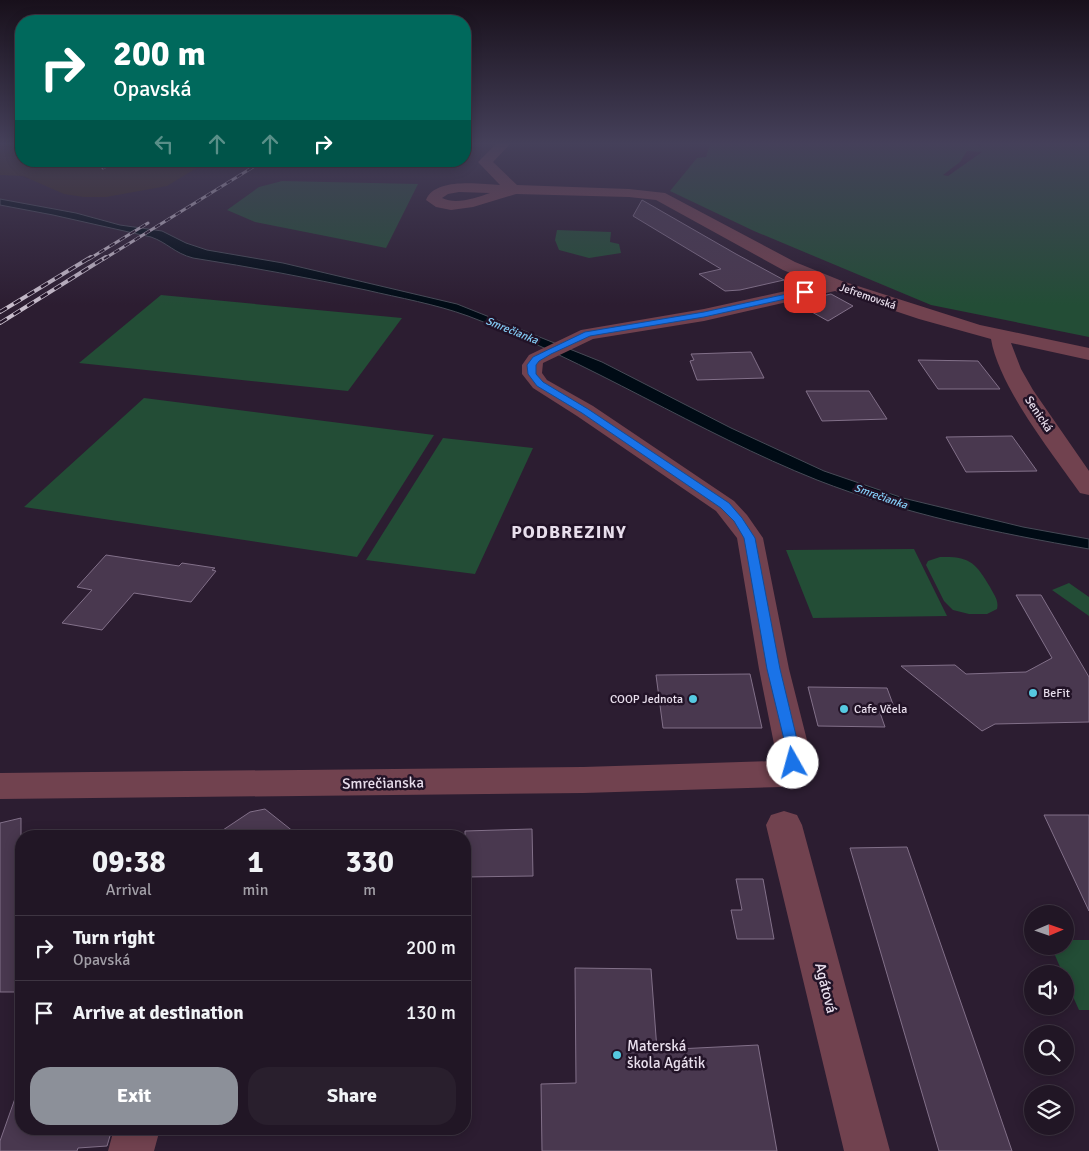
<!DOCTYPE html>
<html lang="en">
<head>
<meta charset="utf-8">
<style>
	body { margin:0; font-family:Signika,sans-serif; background:#291f2d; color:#f1f3f6; height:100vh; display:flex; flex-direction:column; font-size:19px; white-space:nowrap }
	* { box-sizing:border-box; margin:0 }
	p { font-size:16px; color:#a29fa7 }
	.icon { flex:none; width:28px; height:28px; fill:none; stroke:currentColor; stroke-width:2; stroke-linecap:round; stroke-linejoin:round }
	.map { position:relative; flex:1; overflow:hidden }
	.panel { position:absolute; left:15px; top:830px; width:456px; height:305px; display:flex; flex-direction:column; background:#211625; border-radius:20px; box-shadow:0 2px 12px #0003,0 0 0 1px #3e3542 }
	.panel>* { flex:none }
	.hud { position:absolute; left:15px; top:15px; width:456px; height:152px; border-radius:20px; box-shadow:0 2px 12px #0003,0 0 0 1px #3e3542; background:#00695c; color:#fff; overflow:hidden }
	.needle { width:32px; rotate:88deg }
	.controls { position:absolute; left:1024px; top:905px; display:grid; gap:10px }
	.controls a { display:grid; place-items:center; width:50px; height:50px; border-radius:50%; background:#211625; box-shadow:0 2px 12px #0003,0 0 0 1px #3e3542; font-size:25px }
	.pin { position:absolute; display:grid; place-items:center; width:42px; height:42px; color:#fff; margin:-21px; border-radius:10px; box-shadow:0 2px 8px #0006 }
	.me { position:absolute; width:55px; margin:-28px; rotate:353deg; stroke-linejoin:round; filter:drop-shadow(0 0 4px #0008) }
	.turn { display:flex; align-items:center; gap:18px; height:105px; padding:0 15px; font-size:22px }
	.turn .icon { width:65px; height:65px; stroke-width:2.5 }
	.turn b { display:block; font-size:35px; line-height:42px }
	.lanes { display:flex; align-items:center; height:48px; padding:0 15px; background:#0003; justify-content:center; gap:25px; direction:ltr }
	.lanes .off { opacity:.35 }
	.eta { display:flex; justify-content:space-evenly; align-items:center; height:85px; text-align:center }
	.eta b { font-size:30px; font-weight:700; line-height:35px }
	.cta { display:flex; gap:10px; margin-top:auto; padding:10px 15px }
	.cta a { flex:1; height:58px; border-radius:20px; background:#8c9099; color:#fff; font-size:20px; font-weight:700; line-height:58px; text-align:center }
	.cta a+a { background:#291f2d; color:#f1f3f6 }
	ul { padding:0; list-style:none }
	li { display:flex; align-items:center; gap:15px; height:65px; padding:0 15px; border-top:1px solid #3e3542 }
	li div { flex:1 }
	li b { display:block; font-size:19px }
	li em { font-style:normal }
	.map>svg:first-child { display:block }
	.industrial { fill:#37271c }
	.green { fill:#234d36; fill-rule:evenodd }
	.water { fill:#000b15; stroke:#464a56 }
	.building { fill:#49384f; stroke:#827089 }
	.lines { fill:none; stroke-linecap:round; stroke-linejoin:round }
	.minor { fill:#71424f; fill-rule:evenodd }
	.rail-far1-casing { stroke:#c7bccb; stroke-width:3 }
	.rail-casing { stroke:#c7bccb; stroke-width:4 }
	.rail-far1 { stroke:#221327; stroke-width:2; stroke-dasharray:6; stroke-linecap:butt }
	.rail { stroke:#221327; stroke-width:2.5; stroke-dasharray:8; stroke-linecap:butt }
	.route { fill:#1a73e8; stroke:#114b97 }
	.poi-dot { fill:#56c9e1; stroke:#221327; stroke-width:2 }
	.labels { text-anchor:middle; stroke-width:5; stroke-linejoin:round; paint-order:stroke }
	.far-street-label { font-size:11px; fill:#e8deec; stroke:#221327 }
	.far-water-label { font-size:11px; font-style:italic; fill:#84cdf7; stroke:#221327 }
	.street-label { font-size:12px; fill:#e8deec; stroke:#221327 }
	.poi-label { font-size:12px; fill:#e8deec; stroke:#221327; text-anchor:start }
	.near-street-label { font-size:15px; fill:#e8deec; stroke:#221327 }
	.near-poi-label { font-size:15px; fill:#e8deec; stroke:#221327; text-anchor:start }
	.district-label { font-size:18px; font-weight:bold; letter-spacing:1px; fill:#e8deec; stroke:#221327 }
</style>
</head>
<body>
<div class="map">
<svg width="1089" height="1151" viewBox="0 0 1089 1151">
	<rect width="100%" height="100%" fill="#2c1d31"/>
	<path class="industrial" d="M0 144H21V161H208L167 186 106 197H84L64 194 23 176 0 175Z"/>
	<path class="green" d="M710 144H974L982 148 979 144H1089V337L931 305 754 231 670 191 697 158 706 157ZM967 151 982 152 948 176 943 175 960 162Z
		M282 181 418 184 386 248 255 222 227 210 259 187Z
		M557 230 611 232 610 242 619 244 621 253 589 258 559 250 555 240Z
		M161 295 402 318 348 391 79 363Z
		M144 398 434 435 357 557 24 507Z
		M443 438 533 448 475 574 366 560Z
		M914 549 947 616 813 618 786 550Z
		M940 557C970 556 976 563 990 587 994 595 999 600 997 609L987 614H969L953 610 944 601 926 565 928 561Z
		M1069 583 1089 597V616L1052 590Z
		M1065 940H1089V1010H1079L1065 979V974H1063L1051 946H1065Z"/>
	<path class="water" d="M0 199 76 213 120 225 162 231 186 243 207 250 283 263 457 304 602 362 731 428 824 471 903 498 1023 527 1089 539V549C997 533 904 514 817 480 697 432 589 361 468 316 435 304 400 298 366 290 309 278 251 267 193 258 174 253 168 243 151 237L53 215 0 205Z"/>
	<path class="building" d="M642 200 736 254 784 280 740 290 725 291 699 274 721 269 633 216Z
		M831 294 853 306 828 321 794 302Z
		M751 352 764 378 697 380 690 361 694 360 691 354Z
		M918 360 978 361 1000 389H938Z
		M806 391H869L887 419 822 421Z
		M1012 436 1037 471 966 472 946 437Z
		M106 555 179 566 182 563 215 568 212 570 216 571 191 602 134 593 102 630 62 623 92 590 77 587Z
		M1016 595H1041L1089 677V722L995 724 982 731 901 666 955 665 966 674 1026 672 1052 658Z
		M750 674 762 728H663L656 675Z
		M808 687 887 688 894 707H878L885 727 818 726Z
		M265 809 299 836H214L250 812Z
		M1044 815H1089V911Z
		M21 818V992H0V823Z
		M532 829 533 876 465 877V831Z
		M907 847 986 1075 1012 1151H939L850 848Z
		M736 879H763L774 939H737L731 910H742Z
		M575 968 651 969 657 1050 758 1045 777 1151H542L541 1084 576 1083Z
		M18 1090H21V1129H112L107 1146 78 1148 77 1151H0V1141Z"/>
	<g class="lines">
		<path class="minor" d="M496 144H510L493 162 517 185 629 189 665 193 795 262 842 281 980 325 1089 348V360L1011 343 1021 369 1033 390 1089 471V495L1080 493C1052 453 999 387 991 339L919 319 835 291 704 321 593 339 543 363 542 373 547 380 593 406 734 501 747 515 763 538 789 669 811 756C808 773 797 782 781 787L583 793 0 799V773L583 767 774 761 777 759 759 669 737 538 716 511 577 416 533 388 522 374V365L529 355 581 330 704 309 817 284 783 270 656 200 629 197 516 194 473 207 451 210 436 207 426 200C435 177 480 184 500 185L478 162ZM459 192 490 193C476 198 456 205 442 198L448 194Z
			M784 811 797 815 802 825 890 1151H844L766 825 771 815Z
			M114 1129H160L154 1151H108Z"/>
		<defs>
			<path id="rail-far1" d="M103 168 117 161
				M89 259 148 223
				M104 259 263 161"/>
			<path id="rail" d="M0 312 91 257
				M0 323 106 257"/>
		</defs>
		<use href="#rail-far1" class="rail-far1-casing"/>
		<use href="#rail" class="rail-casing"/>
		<use href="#rail-far1" class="rail-far1"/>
		<use href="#rail" class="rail"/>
	</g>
	<linearGradient id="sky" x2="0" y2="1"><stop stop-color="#18101b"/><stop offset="0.47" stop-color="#45405a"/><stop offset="1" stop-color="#45405a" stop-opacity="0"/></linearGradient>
	<rect width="1089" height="305" fill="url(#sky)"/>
	<path class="route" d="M805 290 809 292 808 294 704 317 590 336 551 354 539 361 536 365V374L543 382 588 409 729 503 742 518 755 538 780 669 801 756 798 766 793 768 788 766 786 763 788 756 767 669 744 538 734 521 721 508 582 413 537 386 528 374 527 365 533 357 585 332 704 312Z"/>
	<g class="poi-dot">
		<circle cx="1033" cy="693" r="5"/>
		<circle cx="693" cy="699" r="5"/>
		<circle cx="844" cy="709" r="5"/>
		<circle cx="617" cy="1055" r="5"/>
	</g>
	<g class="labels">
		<g class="far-street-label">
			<text transform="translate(868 296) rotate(19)" y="4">Jefremovská</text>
		</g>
		<g class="far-water-label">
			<text transform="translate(512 330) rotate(22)" y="4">Smrečianka</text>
			<text transform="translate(881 496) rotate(19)" y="4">Smrečianka</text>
		</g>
		<g class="street-label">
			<text transform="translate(1039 414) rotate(56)" y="4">Senická</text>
		</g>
		<g class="poi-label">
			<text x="1043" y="697">BeFit</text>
			<text x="683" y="703" text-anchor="end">COOP Jednota</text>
			<text x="854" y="713">Cafe Včela</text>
		</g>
		<g class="near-street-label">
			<text transform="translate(383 783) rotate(-1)" y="5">Smrečianska</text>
			<text transform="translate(826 988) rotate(76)" y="5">Agátová</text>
		</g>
		<g class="near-poi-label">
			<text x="627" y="1051">Materská<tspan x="627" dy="17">škola Agátik</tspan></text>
		</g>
		<g class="district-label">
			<text x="569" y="538">PODBREZINY</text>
		</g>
	</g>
</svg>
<div class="controls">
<a><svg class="needle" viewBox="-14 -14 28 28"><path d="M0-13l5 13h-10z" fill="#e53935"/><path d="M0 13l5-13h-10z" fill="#a29fa7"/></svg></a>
<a><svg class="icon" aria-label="sound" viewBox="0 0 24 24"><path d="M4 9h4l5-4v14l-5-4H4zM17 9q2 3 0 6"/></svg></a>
<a><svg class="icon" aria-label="search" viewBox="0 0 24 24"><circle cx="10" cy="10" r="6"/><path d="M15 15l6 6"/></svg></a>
<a><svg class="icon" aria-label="layers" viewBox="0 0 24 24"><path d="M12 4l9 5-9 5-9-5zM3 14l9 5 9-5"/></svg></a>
</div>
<div class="pin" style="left:805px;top:292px;background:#d93025"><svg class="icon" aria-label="arrive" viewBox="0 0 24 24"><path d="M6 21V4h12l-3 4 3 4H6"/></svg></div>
<svg class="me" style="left:793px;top:763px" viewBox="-20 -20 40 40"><circle r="19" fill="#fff"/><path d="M0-13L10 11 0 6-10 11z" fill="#1a73e8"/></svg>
<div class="hud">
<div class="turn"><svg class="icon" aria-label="right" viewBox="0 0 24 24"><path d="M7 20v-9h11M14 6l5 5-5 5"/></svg><div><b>200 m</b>Opavská</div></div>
<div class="lanes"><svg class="icon off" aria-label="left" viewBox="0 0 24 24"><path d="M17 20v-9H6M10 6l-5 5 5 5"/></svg><svg class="icon off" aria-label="ahead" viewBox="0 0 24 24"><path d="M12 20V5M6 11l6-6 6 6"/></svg><svg class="icon off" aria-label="ahead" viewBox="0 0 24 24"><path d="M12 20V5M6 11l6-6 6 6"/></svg><svg class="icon" aria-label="right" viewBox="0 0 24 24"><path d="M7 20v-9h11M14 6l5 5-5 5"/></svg></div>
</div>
<section class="panel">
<div class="eta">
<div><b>09:38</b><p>Arrival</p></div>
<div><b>1</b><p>min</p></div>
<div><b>330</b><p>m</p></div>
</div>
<ul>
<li><svg class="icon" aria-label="right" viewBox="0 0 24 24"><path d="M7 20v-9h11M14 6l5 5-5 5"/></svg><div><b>Turn right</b><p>Opavská</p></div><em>200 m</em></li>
<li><svg class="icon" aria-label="arrive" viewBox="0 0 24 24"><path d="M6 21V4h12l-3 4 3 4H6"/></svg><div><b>Arrive at destination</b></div><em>130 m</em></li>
</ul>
<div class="cta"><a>Exit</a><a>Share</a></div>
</section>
</div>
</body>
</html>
